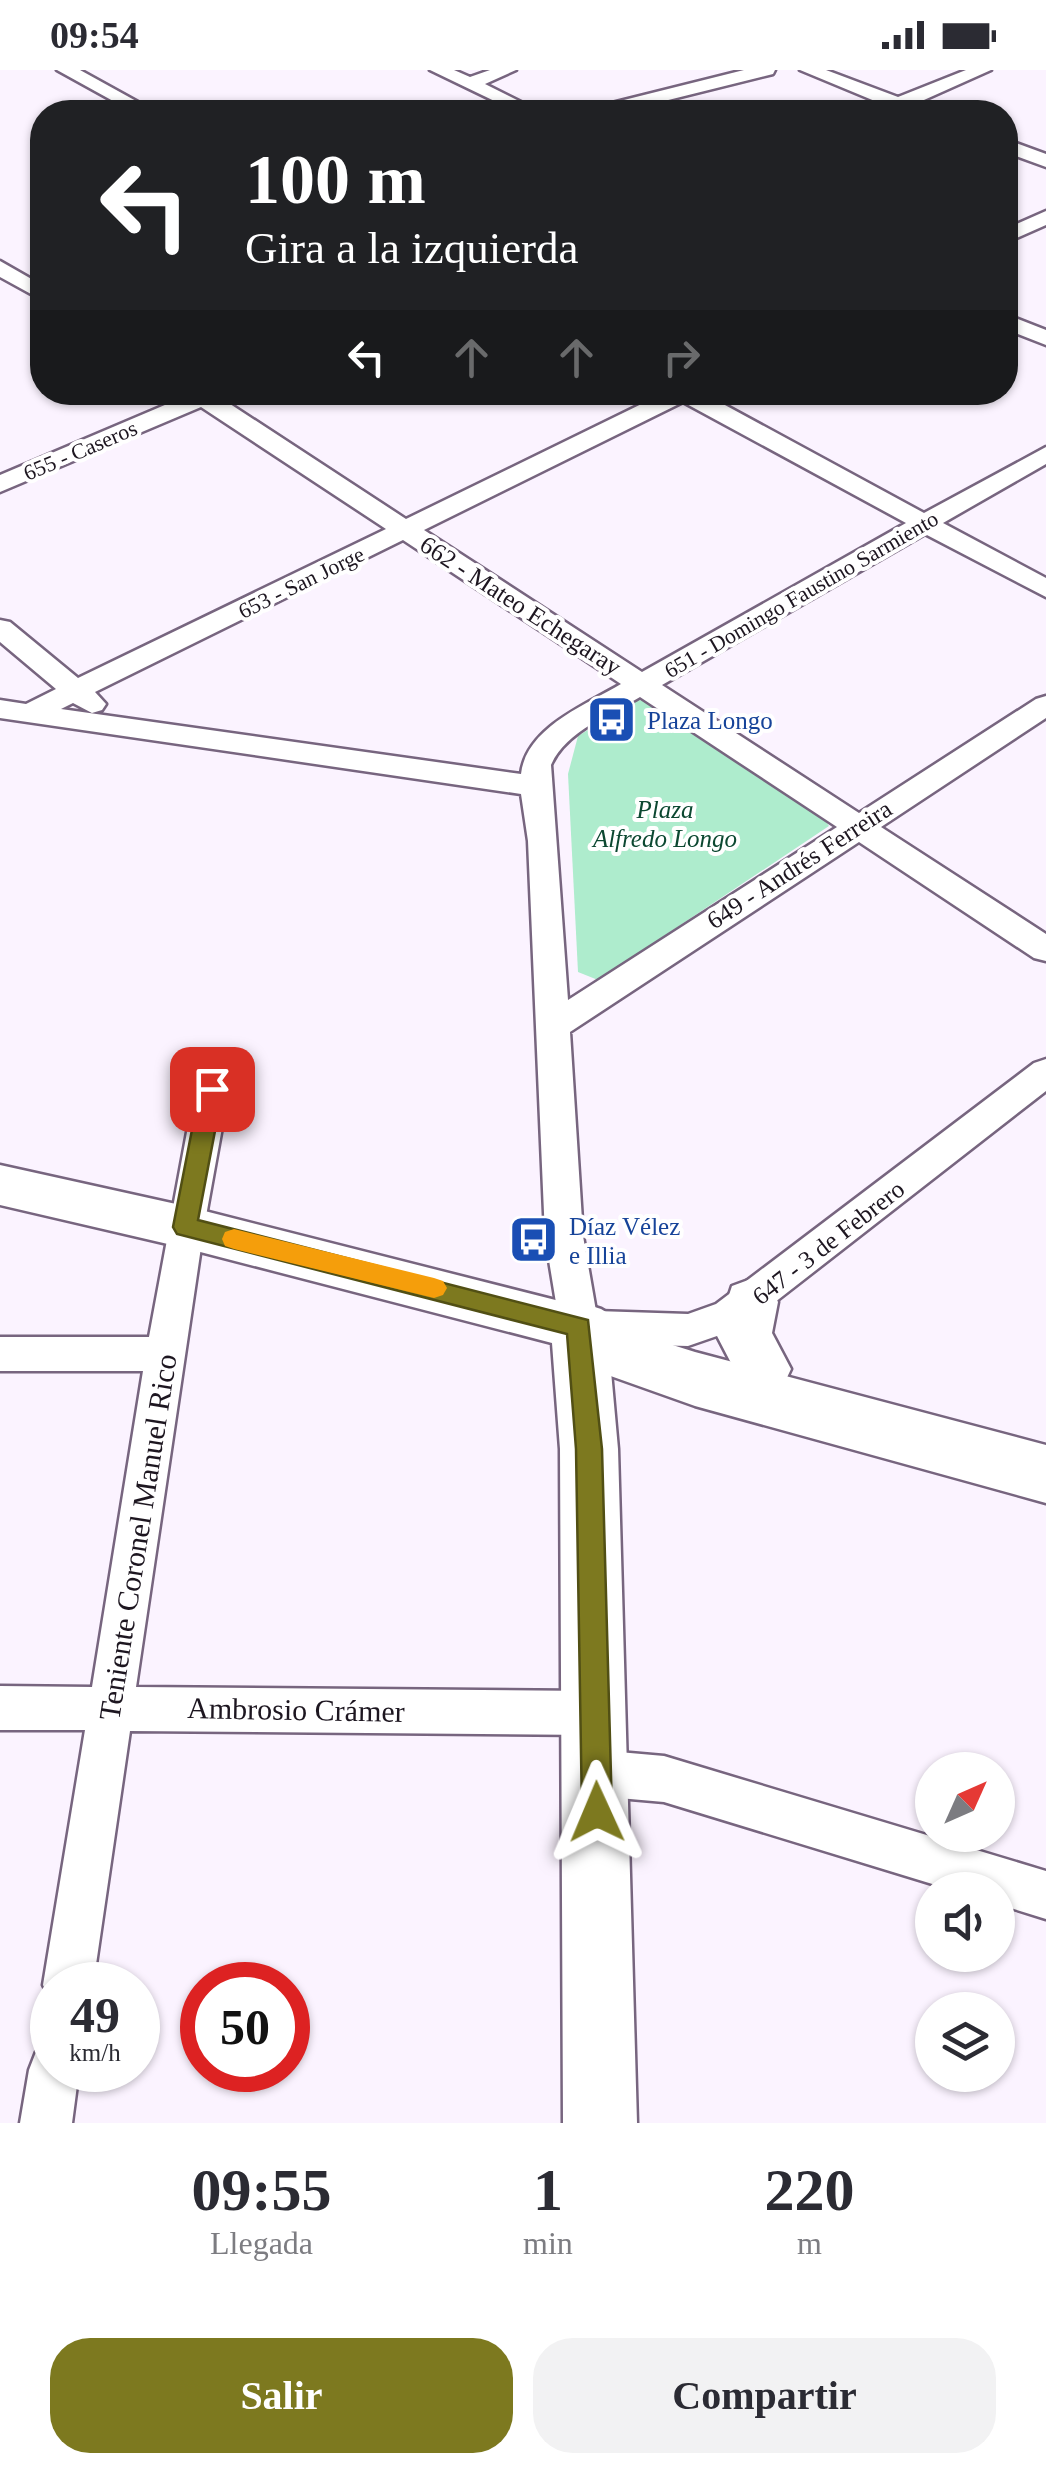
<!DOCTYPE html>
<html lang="es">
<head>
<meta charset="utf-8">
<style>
	body { margin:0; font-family:Georgia,serif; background:#f2f2f3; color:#2b2b33; height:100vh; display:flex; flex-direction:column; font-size:38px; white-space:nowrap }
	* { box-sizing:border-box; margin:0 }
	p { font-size:32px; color:#7c7c81 }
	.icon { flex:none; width:55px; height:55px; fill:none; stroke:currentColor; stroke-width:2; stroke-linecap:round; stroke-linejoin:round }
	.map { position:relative; height:2053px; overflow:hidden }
	.side { display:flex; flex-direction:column; background:#fff; flex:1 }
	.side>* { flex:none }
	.top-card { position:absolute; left:30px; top:30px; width:988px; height:305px; border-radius:40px; box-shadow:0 2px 8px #0004; background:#202124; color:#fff; overflow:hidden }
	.needle { width:65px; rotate:45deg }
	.fabs { position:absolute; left:915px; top:1682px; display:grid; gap:20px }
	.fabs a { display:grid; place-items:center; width:100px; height:100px; border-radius:50%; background:#fff; box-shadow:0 2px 8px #0004; font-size:50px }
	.speed { position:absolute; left:30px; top:1892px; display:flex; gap:20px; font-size:50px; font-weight:700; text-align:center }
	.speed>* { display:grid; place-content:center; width:130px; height:130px; border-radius:50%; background:#fff; box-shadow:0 2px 8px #0004; line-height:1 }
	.speed small { font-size:25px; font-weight:400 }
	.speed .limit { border:15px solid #d22; background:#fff; color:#111 }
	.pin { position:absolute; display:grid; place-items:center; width:85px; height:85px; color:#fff; margin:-42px; border-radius:20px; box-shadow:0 5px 15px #0006 }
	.me { position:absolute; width:110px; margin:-55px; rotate:359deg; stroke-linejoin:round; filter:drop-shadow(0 0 8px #0008) }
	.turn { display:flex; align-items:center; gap:35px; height:210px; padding:0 50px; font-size:45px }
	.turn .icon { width:130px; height:130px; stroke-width:2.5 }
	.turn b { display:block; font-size:70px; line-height:85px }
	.lanes { display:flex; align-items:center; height:95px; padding:0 50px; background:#0003; justify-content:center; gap:50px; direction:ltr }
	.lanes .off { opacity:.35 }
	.eta { display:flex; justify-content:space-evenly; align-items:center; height:170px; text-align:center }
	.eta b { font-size:60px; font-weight:700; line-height:70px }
	.cta { display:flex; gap:20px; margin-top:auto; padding:20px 50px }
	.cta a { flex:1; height:115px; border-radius:40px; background:#7d791f; color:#fff; font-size:40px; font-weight:700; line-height:115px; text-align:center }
	.cta a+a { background:#f2f2f3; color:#2b2b33 }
	.status { display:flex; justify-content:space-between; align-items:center; height:70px; padding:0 50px; background:#fff; direction:ltr }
	.status svg { height:28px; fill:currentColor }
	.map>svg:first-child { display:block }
	.green { fill:#aeeccd }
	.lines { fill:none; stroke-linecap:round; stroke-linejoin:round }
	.street-casing { stroke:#77657f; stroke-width:5 }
	.secondary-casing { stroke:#77657f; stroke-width:5 }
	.primary-casing { stroke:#77657f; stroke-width:5 }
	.street { fill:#fff; fill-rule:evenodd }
	.secondary { fill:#fff; fill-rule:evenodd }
	.primary { fill:#fff; fill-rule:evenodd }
	.route { fill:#7d791f; stroke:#514f14; stroke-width:2.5 }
	.slow { fill:#f59e0b }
	.labels { text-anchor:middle; stroke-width:8; stroke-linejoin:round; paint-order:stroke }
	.far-street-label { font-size:22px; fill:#1d1620; stroke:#fff }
	.street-label { font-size:25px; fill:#1d1620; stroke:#fff }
	.transit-label { font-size:25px; fill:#164399; stroke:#fff; text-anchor:start }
	.park-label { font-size:25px; font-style:italic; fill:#0c4831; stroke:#fff }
	.near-street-label { font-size:30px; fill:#1d1620; stroke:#fff }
</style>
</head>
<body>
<div class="status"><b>09:54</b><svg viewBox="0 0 49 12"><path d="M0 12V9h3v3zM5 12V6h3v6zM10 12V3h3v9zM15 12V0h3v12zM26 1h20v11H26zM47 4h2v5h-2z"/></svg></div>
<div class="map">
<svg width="1046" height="2053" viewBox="0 0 1046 2053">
	<rect width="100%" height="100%" fill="#fbf3ff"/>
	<path class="green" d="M637 630 651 631 821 744 829 756 598 910 578 902 568 704 578 666Z"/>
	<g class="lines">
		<defs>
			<path id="street" d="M57 0H80L156 42H133Z
				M430 0H454L470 7 490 0H516L485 14 541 42H517Z
				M744 0H775L773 4 620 42H589L592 38Z
				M800 0H826L898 27 966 0H991L915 34 928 42H882V34Z
				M1005 69 1046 84V97L1005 82Z
				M1046 141V155L1005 173V159Z
				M0 191 42 215V230L0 207Z
				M1005 244 1046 260V275L1005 259Z
				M184 322H227L221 328 406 449 666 322H701L924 443 1046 377V394L943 453 1046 508V527L925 464 662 615 859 743 1036 629 1046 626V648L881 757 1046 864V891L1034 888 859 772 570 962 583 1166 596 1241 688 1244 716 1234 1034 993 1046 989V1021L743 1257 688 1276 579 1273 565 1268 560 1257 545 1166 528 771 521 724 0 648V630L26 634 56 619 0 572V550L10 552 78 608 386 459 201 337 0 422V405L186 326ZM683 332 906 453 642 602 424 460ZM403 470 621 614C585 635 526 658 521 704L61 639 73 633 92 643 102 640 106 634 95 622ZM640 627 837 757 568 930 551 695C565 662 611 644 640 627Z
				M212 1006 224 1010 229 1019 204 1157 136 1617 592 1621 608 1628 614 1643 608 1658 592 1665 130 1661 93 1915H52V1933L43 1915 85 1660H0V1616L92 1617 143 1301H0V1267H149L195 1019 200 1010Z
				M596 1680 664 1686 1046 1801V1849L998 1834V1820H952L664 1732 596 1726 580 1719 573 1703 580 1687Z
				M52 1975V2000H79L72 2053H20L29 2000 36 1982Z"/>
			<path id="secondary" d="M0 1095 185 1136 599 1241 607 1257 618 1379 637 2053H563L560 1379 552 1273 185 1178 0 1135Z
				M751 1209 770 1216 778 1232 772 1263 791 1299 783 1316 763 1323 743 1316 716 1264 732 1216Z"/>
			<path id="primary" d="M579 1232 601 1239 647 1267 695 1282 1046 1375V1433L695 1336 605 1304 557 1275 549 1257 557 1239Z"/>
		</defs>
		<use href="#street" class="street-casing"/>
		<use href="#secondary" class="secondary-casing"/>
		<use href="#primary" class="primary-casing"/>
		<use href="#street" class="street"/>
		<use href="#secondary" class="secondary"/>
		<use href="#primary" class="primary"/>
	</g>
	<path class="route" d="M212 1010 223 1019 198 1150 588 1250 602 1379 612 1742 607 1753 597 1757 586 1753 582 1742 576 1379 567 1264 177 1164 173 1157 200 1019Z"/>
	<path class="slow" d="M234 1159 434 1208 443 1211 447 1218 443 1225 434 1228 234 1179 225 1176 222 1169 225 1162Z"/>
	<defs>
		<symbol id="bus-square" viewBox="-11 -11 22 22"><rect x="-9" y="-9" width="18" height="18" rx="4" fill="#1a4fb4" stroke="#fff"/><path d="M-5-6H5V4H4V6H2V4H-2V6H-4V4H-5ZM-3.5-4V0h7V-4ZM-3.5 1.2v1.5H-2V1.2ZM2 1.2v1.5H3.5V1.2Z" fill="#fff"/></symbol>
	</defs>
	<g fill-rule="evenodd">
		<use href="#bus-square" x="584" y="622" width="55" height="55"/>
		<use href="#bus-square" x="506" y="1142" width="55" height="55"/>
	</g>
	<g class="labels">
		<g class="far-street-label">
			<text transform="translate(80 380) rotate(-23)" y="8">655 - Caseros</text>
			<text transform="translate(301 512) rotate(-26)" y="8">653 - San Jorge</text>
			<text transform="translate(801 524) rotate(-30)" y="8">651 - Domingo Faustino Sarmiento</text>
		</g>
		<g class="street-label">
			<text transform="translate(521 535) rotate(33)" y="9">662 - Mateo Echegaray</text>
			<text transform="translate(799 794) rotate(-33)" y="9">649 - Andrés Ferreira</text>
			<text transform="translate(828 1172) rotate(-38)" y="9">647 - 3 de Febrero</text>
		</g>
		<g class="transit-label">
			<text x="647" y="659">Plaza Longo</text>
			<text x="569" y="1165">Díaz Vélez<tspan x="569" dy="29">e Illia</tspan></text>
		</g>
		<g class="park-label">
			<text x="665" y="748">Plaza<tspan x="665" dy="29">Alfredo Longo</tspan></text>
		</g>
		<g class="near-street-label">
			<text transform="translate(138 1467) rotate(-81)" y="10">Teniente Coronel Manuel Rico</text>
			<text transform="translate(296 1640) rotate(1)" y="10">Ambrosio Crámer</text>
		</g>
	</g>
</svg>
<div class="fabs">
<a><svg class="needle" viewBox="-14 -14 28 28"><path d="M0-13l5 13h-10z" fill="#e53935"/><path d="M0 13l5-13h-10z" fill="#7c7c81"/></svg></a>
<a><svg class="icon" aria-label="sound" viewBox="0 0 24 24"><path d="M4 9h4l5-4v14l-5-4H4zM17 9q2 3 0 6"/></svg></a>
<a><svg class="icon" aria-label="layers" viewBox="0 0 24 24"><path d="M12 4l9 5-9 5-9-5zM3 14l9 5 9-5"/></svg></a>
</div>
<div class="speed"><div>49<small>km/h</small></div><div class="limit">50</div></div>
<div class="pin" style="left:212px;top:1019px;background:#d93025"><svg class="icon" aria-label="arrive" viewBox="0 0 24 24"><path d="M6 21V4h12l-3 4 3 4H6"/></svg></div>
<svg class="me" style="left:597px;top:1742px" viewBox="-20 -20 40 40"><path d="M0-17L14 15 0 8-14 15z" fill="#7d791f" stroke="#fff" stroke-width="4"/></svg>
<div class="top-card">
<div class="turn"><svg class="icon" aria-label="left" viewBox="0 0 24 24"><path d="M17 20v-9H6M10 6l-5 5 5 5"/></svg><div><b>100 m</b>Gira a la izquierda</div></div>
<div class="lanes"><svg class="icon" aria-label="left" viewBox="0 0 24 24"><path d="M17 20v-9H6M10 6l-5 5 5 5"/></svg><svg class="icon off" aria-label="ahead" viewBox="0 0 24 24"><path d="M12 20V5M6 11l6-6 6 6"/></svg><svg class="icon off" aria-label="ahead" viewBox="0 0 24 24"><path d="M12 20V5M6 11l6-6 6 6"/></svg><svg class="icon off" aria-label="right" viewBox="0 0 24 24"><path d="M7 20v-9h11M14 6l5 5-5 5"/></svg></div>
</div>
</div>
<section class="side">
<div class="eta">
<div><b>09:55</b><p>Llegada</p></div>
<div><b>1</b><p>min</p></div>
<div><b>220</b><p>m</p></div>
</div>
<div class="cta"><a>Salir</a><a>Compartir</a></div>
</section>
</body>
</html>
